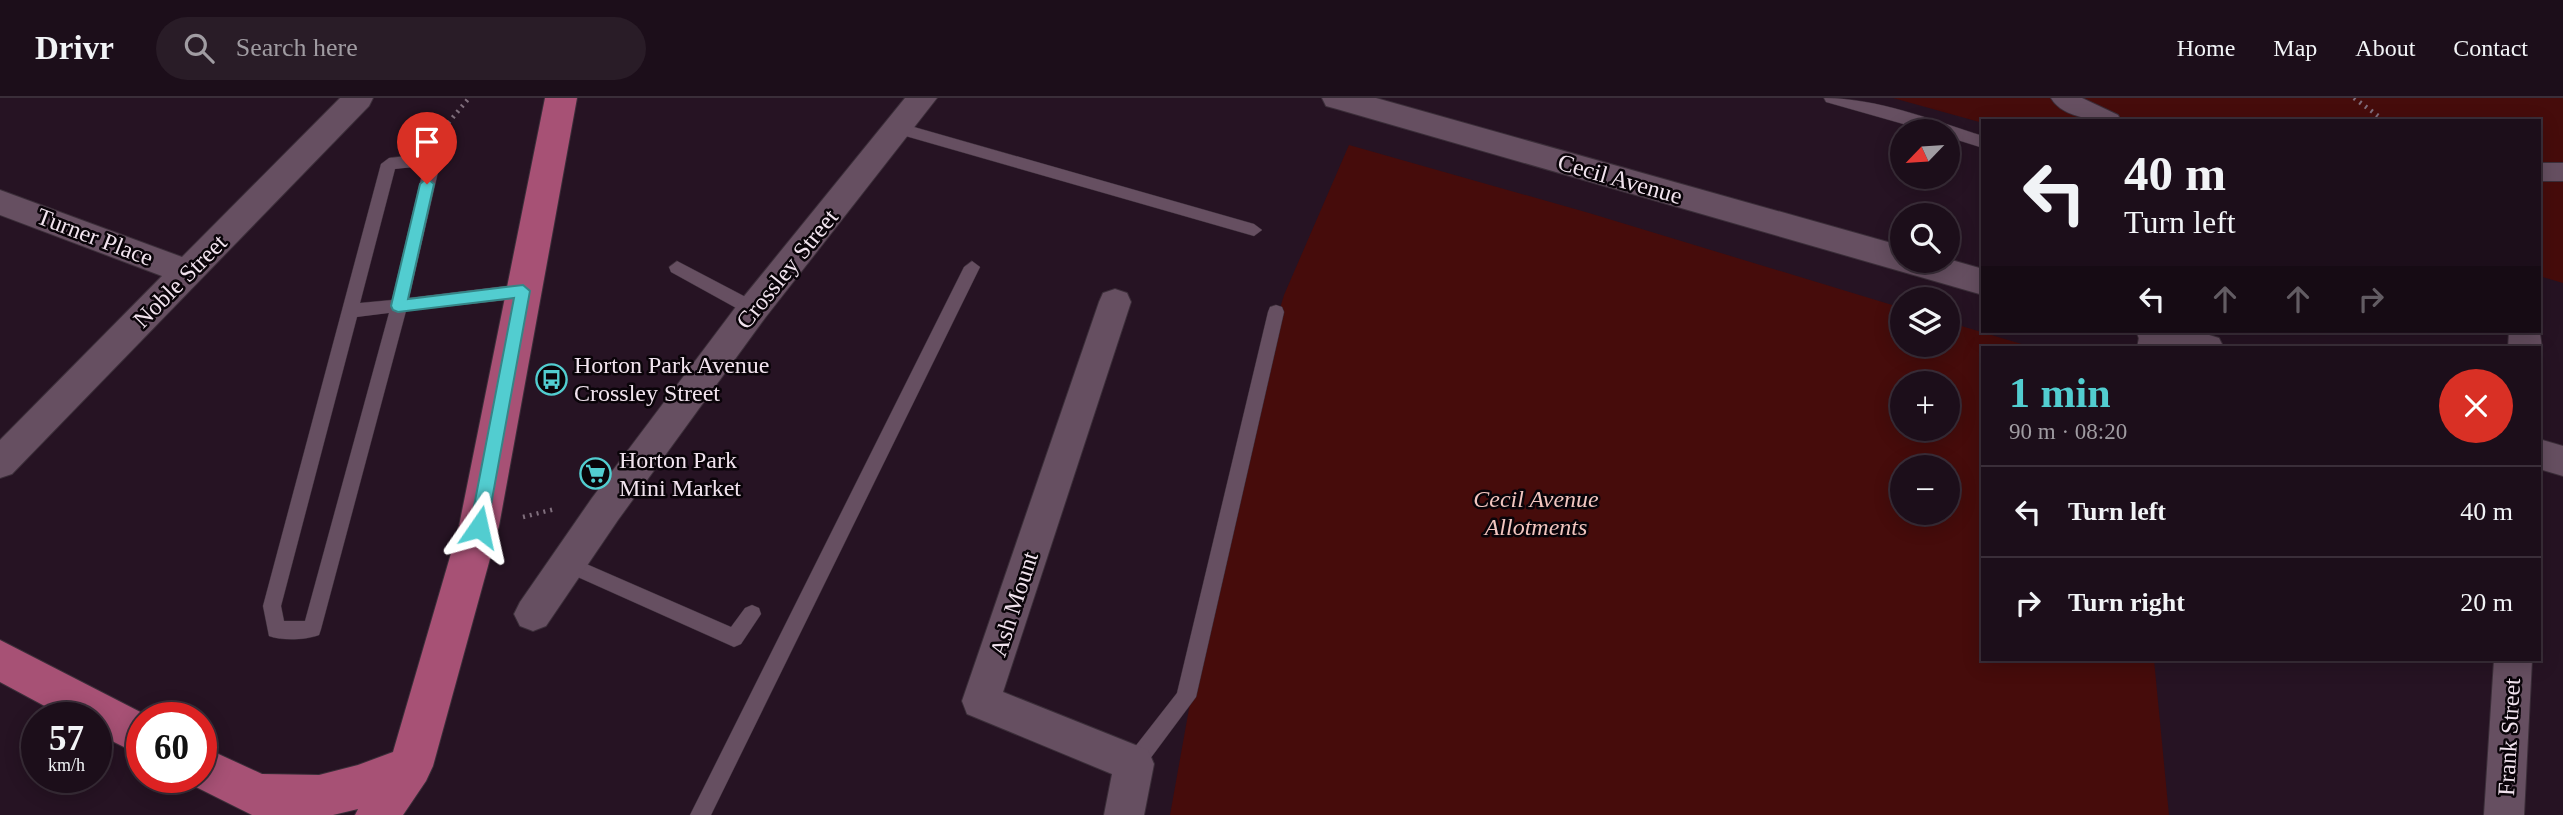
<!DOCTYPE html>
<html lang="en">
<head>
<meta charset="utf-8">
<style>
	body { margin:0; font-family:Georgia,serif; background:#291c27; color:#f1f3f6; height:100vh; display:flex; flex-direction:column; font-size:26px; white-space:nowrap }
	* { box-sizing:border-box; margin:0 }
	p { font-size:23px; color:#a09ca2 }
	.icon { flex:none; width:38px; height:38px; fill:none; stroke:currentColor; stroke-width:2; stroke-linecap:round; stroke-linejoin:round }
	.map { position:relative; flex:1; overflow:hidden }
	.details { position:absolute; left:1981px; top:248px; width:560px; height:315px; display:flex; flex-direction:column; background:#1c0e1a; border-radius:0px; box-shadow:0 4px 18px #0003,0 0 0 2px #3a2e39 }
	.details>* { flex:none }
	.hud { position:absolute; left:1981px; top:21px; width:560px; height:214px; border-radius:0px; box-shadow:0 4px 18px #0003,0 0 0 2px #3a2e39; background:#1c0e1a; color:#f1f3f6; overflow:hidden }
	.needle { width:46px; rotate:245deg }
	.controls { position:absolute; left:1890px; top:21px; display:grid; gap:14px }
	.controls a { display:grid; place-items:center; width:70px; height:70px; border-radius:50%; background:#1c0e1a; box-shadow:0 4px 18px #0003,0 0 0 2px #3a2e39; font-size:35px }
	.speed { position:absolute; left:21px; top:604px; display:flex; gap:14px; font-size:35px; font-weight:700; text-align:center }
	.speed>* { display:grid; place-content:center; width:91px; height:91px; border-radius:50%; background:#1c0e1a; box-shadow:0 4px 18px #0003,0 0 0 2px #3a2e39; line-height:1 }
	.speed small { font-size:18px; font-weight:400 }
	.speed .limit { border:10px solid #d22; background:#fff; color:#111 }
	.pin { position:absolute; display:grid; place-items:center; width:60px; height:60px; color:#fff; margin:-72px -30px; border-radius:50% 50% 50% 0; rotate:-45deg; box-shadow:0 0 7px #0007 }
	.pin .icon { rotate:45deg }
	.me { position:absolute; width:77px; margin:-38px; rotate:11deg; stroke-linejoin:round; filter:drop-shadow(0 0 5px #0008) }
	.turn { display:flex; align-items:center; gap:24px; height:147px; padding:0 28px; font-size:32px }
	.turn .icon { width:91px; height:91px; stroke-width:2.5 }
	.turn b { display:block; font-size:49px; line-height:60px }
	.lanes { display:flex; align-items:center; height:66px; padding:0 28px; background:#0003; justify-content:center; gap:35px; direction:ltr }
	.lanes .off { opacity:.35 }
	.round { display:grid; place-items:center; flex:none; width:74px; height:74px; border-radius:37px; background:#291c27 }
	.overview { display:flex; align-items:center; justify-content:space-between; height:119px; padding:0 28px }
	h1 { font-size:42px; font-weight:600; line-height:52px; color:#52cdd0 }
	ul { padding:0; list-style:none }
	li { display:flex; align-items:center; gap:21px; height:91px; padding:0 28px; border-top:2px solid #3a2e39 }
	li div { flex:1 }
	li b { display:block; font-size:26px }
	li em { font-style:normal }
	header { display:flex; align-items:center; gap:42px; box-sizing:border-box; height:98px; padding:0 35px; background:#1c0e1a; border-bottom:2px solid #3a2e39 }
	header strong { font-size:33px }
	nav { display:flex; gap:38px; margin-inline-start:auto; font-size:24px }
	.search { width:490px; height:63px; background:#291c27; display:flex; align-items:center; gap:18px; box-sizing:border-box; padding:0 24px; border-radius:38px; color:#a09ca2; font-size:26px }
	.map>svg:first-child { display:block }
	.green { fill:#460c0b; fill-rule:evenodd }
	.lines { fill:none; stroke-linecap:round; stroke-linejoin:round }
	.service-casing { stroke:#3b2e39; stroke-width:1 }
	.pedestrian-casing { stroke:#3b2e39; stroke-width:2 }
	.minor-casing { stroke:#3b2e39; stroke-width:2 }
	.primary-casing { stroke:#3b2e39; stroke-width:2 }
	.path { stroke:#7f6e7c; stroke-width:4.5; stroke-dasharray:2 5; stroke-linecap:butt }
	.service { fill:#664f61; fill-rule:evenodd }
	.pedestrian { fill:#664f61; fill-rule:evenodd }
	.minor { fill:#664f61; fill-rule:evenodd }
	.primary { fill:#a75175; fill-rule:evenodd }
	.route { fill:#52cdd0; stroke:#358587; stroke-width:2 }
	.labels { text-anchor:middle; stroke-width:5; stroke-linejoin:round; paint-order:stroke }
	.street-label { font-size:24px; fill:#f1e3ee; stroke:#0a0409 }
	.poi-label { font-size:24px; fill:#f1e3ee; stroke:#0a0409; text-anchor:start }
	.park-label { font-size:24px; font-style:italic; fill:#f2c5bf; stroke:#0a0409 }
</style>
</head>
<body>
<header>
<strong>Drivr</strong>
<div class="search"><svg class="icon" aria-label="search" viewBox="0 0 24 24"><circle cx="10" cy="10" r="6"/><path d="M15 15l6 6"/></svg>Search here</div>
<nav><a>Home</a><a>Map</a><a>About</a><a>Contact</a></nav>
</header>
<div class="map">
<svg width="2563" height="717" viewBox="0 0 2563 717">
	<rect width="100%" height="100%" fill="#261323"/>
	<path class="green" d="M1893 0H2563V185L2539 178V23H1983V25Z
		M1349 47 1589 115 1902 210V247H1948V224L2035 250H1983V562H2154L2169 717H1170L1231 376 1284 197ZM1902 285H1948V331H1902ZM1902 369H1948V415H1902Z"/>
	<g class="lines">
		<defs>
			<path id="service" d="M1824 0C1877 0 1932 22 1983 38V50L1948 39V33H1928L1826 4Z
				M900 25 1254 126 1262 132 1254 138 895 35 892 31Z
				M433 55 441 61 409 200 523 186 529 188 531 193 529 198 523 200 406 213 321 531 319 537C306 542 282 543 269 538L263 508 381 66 389 60ZM424 68 392 202 360 205 395 71ZM389 215 305 523H284L281 508 357 219Z
				M677 163 759 206 761 211 759 216H747L671 174 669 169Z
				M972 163 980 169 711 717H690L964 169Z
				M1276 207 1282 209 1284 214 1196 599 1141 673 1134 676 1127 673 1124 666 1127 659 1177 595 1268 214 1270 209Z
				M2140 233H2156L2153 250H2137Z
				M568 458 731 529 745 510 752 507 759 510 761 516 741 546 734 549 562 472 559 466 562 460Z"/>
			<path id="pedestrian" d="M2051 0H2082L2118 17 2121 23C2100 23 2063 21 2051 0Z
				M2539 65H2563V83H2539Z"/>
			<path id="minor" d="M340 0H373L369 8 12 376 0 380V342L162 178 0 117V92L182 159Z
				M905 0H937L765 220 618 422 546 528 533 533 520 528 514 516 520 504 592 400 741 202Z
				M1322 0H1376L1902 148V163L1948 161 1983 171V197L1337 11 1326 8Z
				M1115 191 1127 195 1131 204 1003 594 1148 652 1154 666 1144 717H1104L1112 676 967 616 962 603 1099 204 1103 195Z
				M2539 228 2542 250 2539 255V250H2508L2509 233H2539Z
				M2136 233H2196L2219 240 2224 250H2164L2140 243Z
				M2539 341 2563 348V378L2539 371Z
				M2494 562H2532L2524 717H2484Z"/>
			<path id="primary" d="M545 0H577L499 428 433 668 426 683 403 717H355L358 711 333 717H252L186 684 184 679H201V648L262 676 319 677 358 667 393 654 459 428Z
				M0 542 152 620H142V658L96 635V620H67L0 584Z"/>
		</defs>
		<use href="#service" class="service-casing"/>
		<use href="#pedestrian" class="pedestrian-casing"/>
		<use href="#minor" class="minor-casing"/>
		<use href="#primary" class="primary-casing"/>
		<path class="path" d="M2354 0 2385 23
			M443 38 449 24 469 0
			M523 419 555 411"/>
		<use href="#service" class="service"/>
		<use href="#pedestrian" class="pedestrian"/>
		<use href="#minor" class="minor"/>
		<use href="#primary" class="primary"/>
	</g>
	<path class="route" d="M427 80 434 86 408 201 523 187 530 193 487 429 484 434 479 436 473 434 470 429 514 200 398 214 393 212 391 208 420 86Z"/>
	<defs>
		<symbol id="bus-ring" viewBox="-11 -11 22 22"><circle r="9.5" fill="#0a0409" stroke="#52cdd0" stroke-width="1.5"/><path d="M-5-6H5V4H4V6H2V4H-2V6H-4V4H-5ZM-3.5-4V0h7V-4ZM-3.5 1.2v1.5H-2V1.2ZM2 1.2v1.5H3.5V1.2Z" fill="#52cdd0"/></symbol>
		<symbol id="supermarket-ring" viewBox="-11 -11 22 22"><circle r="9.5" fill="#0a0409" stroke="#52cdd0" stroke-width="1.5"/><path d="M-6-5.5h2.5l.6 2H6L4.5 2H-2.5L-4.4-4H-6ZM-1.5 3.2a1.3 1.3 0 1 0 .1 0ZM3 3.2a1.3 1.3 0 1 0 .1 0Z" fill="#52cdd0"/></symbol>
	</defs>
	<g fill-rule="evenodd">
		<use href="#bus-ring" x="534" y="264" width="35" height="35"/>
		<use href="#supermarket-ring" x="578" y="358" width="35" height="35"/>
	</g>
	<g class="labels">
		<g class="street-label">
			<text transform="translate(1620 81) rotate(16)" y="8">Cecil Avenue</text>
			<text transform="translate(95 139) rotate(21)" y="8">Turner Place</text>
			<text transform="translate(787 171) rotate(-51)" y="8">Crossley Street</text>
			<text transform="translate(180 183) rotate(-45)" y="8">Noble Street</text>
			<text transform="translate(1014 506) rotate(-72)" y="8">Ash Mount</text>
			<text transform="translate(2509 639) rotate(-87)" y="8">Frank Street</text>
		</g>
		<g class="poi-label">
			<text x="574" y="275">Horton Park Avenue<tspan x="574" dy="28">Crossley Street</tspan></text>
			<text x="619" y="370">Horton Park<tspan x="619" dy="28">Mini Market</tspan></text>
		</g>
		<g class="park-label">
			<text x="1536" y="409">Cecil Avenue<tspan x="1536" dy="28">Allotments</tspan></text>
		</g>
	</g>
</svg>
<div class="controls">
<a><svg class="needle" viewBox="-14 -14 28 28"><path d="M0-13l5 13h-10z" fill="#e53935"/><path d="M0 13l5-13h-10z" fill="#a09ca2"/></svg></a>
<a><svg class="icon" aria-label="search" viewBox="0 0 24 24"><circle cx="10" cy="10" r="6"/><path d="M15 15l6 6"/></svg></a>
<a><svg class="icon" aria-label="layers" viewBox="0 0 24 24"><path d="M12 4l9 5-9 5-9-5zM3 14l9 5 9-5"/></svg></a>
<a>+</a>
<a>−</a>
</div>
<div class="speed"><div>57<small>km/h</small></div><div class="limit">60</div></div>
<div class="pin" style="left:427px;top:86px;background:#d93025"><svg class="icon" aria-label="arrive" viewBox="0 0 24 24"><path d="M6 21V4h12l-3 4 3 4H6"/></svg></div>
<svg class="me" style="left:479px;top:429px" viewBox="-20 -20 40 40"><path d="M0-17L14 15 0 8-14 15z" fill="#52cdd0" stroke="#fff" stroke-width="4"/></svg>
<div class="hud">
<div class="turn"><svg class="icon" aria-label="left" viewBox="0 0 24 24"><path d="M17 20v-9H6M10 6l-5 5 5 5"/></svg><div><b>40 m</b>Turn left</div></div>
<div class="lanes"><svg class="icon" aria-label="left" viewBox="0 0 24 24"><path d="M17 20v-9H6M10 6l-5 5 5 5"/></svg><svg class="icon off" aria-label="ahead" viewBox="0 0 24 24"><path d="M12 20V5M6 11l6-6 6 6"/></svg><svg class="icon off" aria-label="ahead" viewBox="0 0 24 24"><path d="M12 20V5M6 11l6-6 6 6"/></svg><svg class="icon off" aria-label="right" viewBox="0 0 24 24"><path d="M7 20v-9h11M14 6l5 5-5 5"/></svg></div>
</div>
<section class="details">
<div class="overview"><div><h1>1 min</h1><p>90 m · 08:20</p></div><a class="round" style="background:#d93025;color:#fff"><svg class="icon" aria-label="close" viewBox="0 0 24 24"><path d="M6 6l12 12M18 6L6 18"/></svg></a></div>
<ul>
<li><svg class="icon" aria-label="left" viewBox="0 0 24 24"><path d="M17 20v-9H6M10 6l-5 5 5 5"/></svg><div><b>Turn left</b></div><em>40 m</em></li>
<li><svg class="icon" aria-label="right" viewBox="0 0 24 24"><path d="M7 20v-9h11M14 6l5 5-5 5"/></svg><div><b>Turn right</b></div><em>20 m</em></li>
</ul>
</section>
</div>
</body>
</html>
